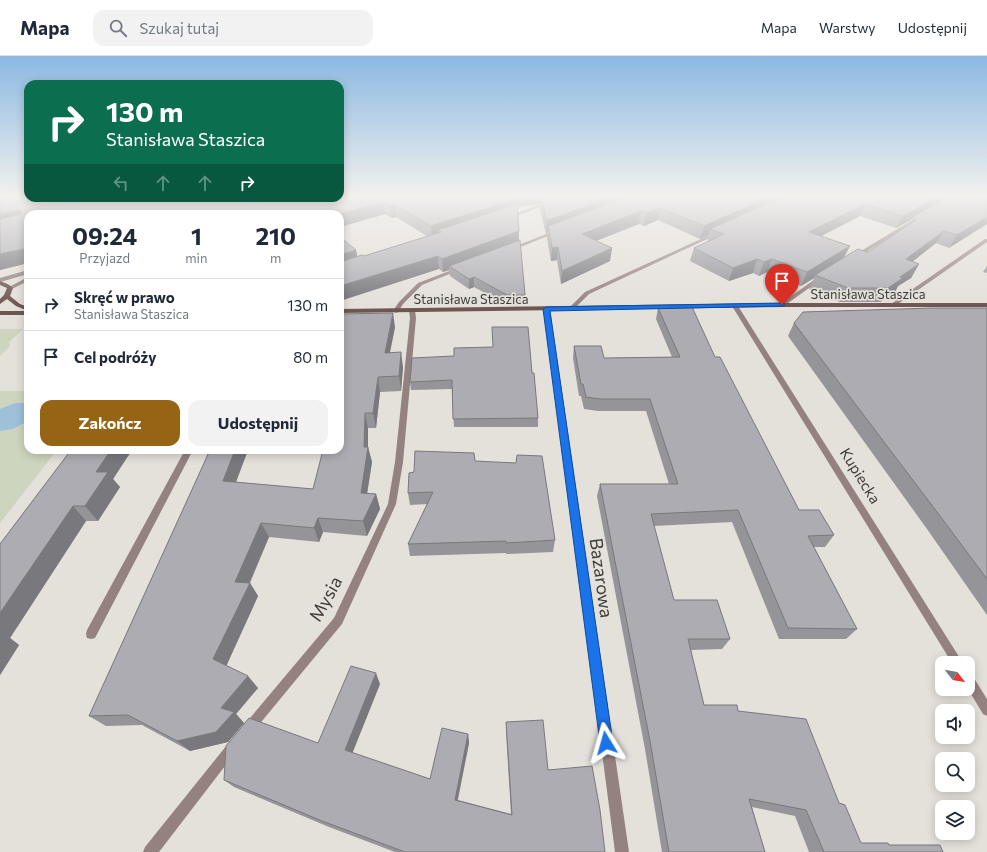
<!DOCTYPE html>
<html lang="pl">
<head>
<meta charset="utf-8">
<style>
	body { margin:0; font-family:Commissioner,sans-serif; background:#f2f2f3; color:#1f2937; height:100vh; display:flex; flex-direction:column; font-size:15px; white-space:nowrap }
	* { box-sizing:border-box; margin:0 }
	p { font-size:13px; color:#747a83 }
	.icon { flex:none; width:22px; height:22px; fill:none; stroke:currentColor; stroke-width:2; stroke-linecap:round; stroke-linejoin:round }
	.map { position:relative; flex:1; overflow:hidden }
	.drawer { position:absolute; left:24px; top:154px; width:320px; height:244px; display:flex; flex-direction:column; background:#fff; border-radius:12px; box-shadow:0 2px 10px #0003 }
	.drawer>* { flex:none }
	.guide { position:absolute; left:24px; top:24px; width:320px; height:122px; border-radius:12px; box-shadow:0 2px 10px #0003; background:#0b6e4f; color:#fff; overflow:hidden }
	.needle { width:26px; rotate:121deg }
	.tools { position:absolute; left:935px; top:600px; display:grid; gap:8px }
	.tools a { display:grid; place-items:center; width:40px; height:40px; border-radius:8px; background:#fff; box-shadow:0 2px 10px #0003; font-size:20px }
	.pin { position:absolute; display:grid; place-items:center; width:34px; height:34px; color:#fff; margin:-41px -17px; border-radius:50% 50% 50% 0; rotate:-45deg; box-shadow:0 0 4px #0007 }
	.pin .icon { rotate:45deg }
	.me { position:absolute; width:44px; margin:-22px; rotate:352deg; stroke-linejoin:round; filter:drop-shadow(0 0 3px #0008) }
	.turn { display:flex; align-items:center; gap:14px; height:84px; padding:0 16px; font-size:18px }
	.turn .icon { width:52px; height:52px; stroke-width:2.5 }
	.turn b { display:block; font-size:28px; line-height:34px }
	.lanes { display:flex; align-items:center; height:38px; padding:0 16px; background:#0003; justify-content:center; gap:20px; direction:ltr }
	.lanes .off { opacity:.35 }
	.eta { display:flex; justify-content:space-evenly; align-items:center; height:68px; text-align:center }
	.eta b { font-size:24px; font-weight:700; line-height:28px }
	.action { display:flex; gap:8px; margin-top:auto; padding:8px 16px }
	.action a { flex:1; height:46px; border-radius:12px; background:#956515; color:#fff; font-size:16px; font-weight:700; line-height:46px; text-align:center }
	.action a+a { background:#f2f2f3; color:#1f2937 }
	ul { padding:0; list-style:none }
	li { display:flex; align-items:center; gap:12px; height:52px; padding:0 16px; border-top:1px solid #e0e1e3 }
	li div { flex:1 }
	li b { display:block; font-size:15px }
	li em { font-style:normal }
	header { display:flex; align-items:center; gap:24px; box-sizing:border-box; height:56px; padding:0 20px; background:#fff; border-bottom:1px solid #e0e1e3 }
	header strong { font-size:19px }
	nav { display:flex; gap:22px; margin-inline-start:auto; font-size:14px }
	.search { width:280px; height:36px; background:#f2f2f3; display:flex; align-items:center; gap:10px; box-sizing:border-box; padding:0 14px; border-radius:12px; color:#747a83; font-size:15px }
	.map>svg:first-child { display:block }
	.green { fill:#ced5be }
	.water { fill:#9ec0d8 }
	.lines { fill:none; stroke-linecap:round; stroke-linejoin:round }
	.minor { fill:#948280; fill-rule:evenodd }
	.tertiary { fill:#948280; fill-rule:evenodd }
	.secondary { fill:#6f5652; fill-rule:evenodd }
	.wall { fill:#959499; fill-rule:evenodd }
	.shaded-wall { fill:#79787d }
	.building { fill:#adacb2; stroke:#79787d }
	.route { fill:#1a73e8; stroke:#114b97 }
	.labels { text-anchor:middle; stroke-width:3.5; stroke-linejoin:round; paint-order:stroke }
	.far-street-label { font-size:13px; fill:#3e3d3a; stroke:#e4e0da }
	.street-label { font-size:15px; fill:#3e3d3a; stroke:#e4e0da }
	.near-street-label { font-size:18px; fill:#3e3d3a; stroke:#e4e0da }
</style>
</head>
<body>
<header>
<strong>Mapa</strong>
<div class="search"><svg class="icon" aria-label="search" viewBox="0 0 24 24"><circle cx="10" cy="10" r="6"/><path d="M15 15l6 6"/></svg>Szukaj tutaj</div>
<nav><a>Mapa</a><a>Warstwy</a><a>Udostępnij</a></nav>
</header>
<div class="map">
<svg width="987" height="796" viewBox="0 0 987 796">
	<rect width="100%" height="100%" fill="#e4e0da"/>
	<path class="green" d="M0 273H23L9 286 10 290 0 300Z
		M0 335H28V394H57L0 467Z"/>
	<path class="water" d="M15 347H28V365L13 373 0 375V353Z"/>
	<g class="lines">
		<path class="minor" d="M549 145 553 146 511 162 507 161Z
			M914 163 918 164 856 202 851 201Z
			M554 175 558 176 513 194 508 193Z
			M714 177 718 178 589 238 573 254 571 255 568 253 585 236Z
			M985 183H987V186L895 250H891V248Z
			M457 212 462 213 422 229 403 248 398 256 396 257 393 255 399 246 418 227Z
			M818 221 823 222 784 250H780V248Z
			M735 248 738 250 963 607H952L732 250Z
			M547 251 550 253 629 796H615L544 253Z
			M412 252 415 254 416 262 403 406 396 448 342 568 253 676 249 678 245 676 243 672 245 668 334 562 388 448 395 406 410 262 409 254Z
			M185 394H193L95 582 91 583 87 582 86 578 87 574Z
			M968 617 972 619 987 643V660L983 658 968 633Z
			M231 687 235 689 237 693 235 697 159 796H143L145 791 227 689Z"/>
		<path class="tertiary" d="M28 214V218L0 226V222Z
			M28 221V225L12 233 7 232Z"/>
		<path class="secondary" d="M0 225C5 227 9 228 13 232L10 240 20 248 28 251V255L16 250 7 243 0 248V243L4 239 7 232 0 229Z
			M782 247H987V251H782L340 257V253Z
			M0 255H28V259H0Z"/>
	</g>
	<path class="wall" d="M0 138H987L949 192 936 187 912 206 919 208 911 222 898 230 895 236 880 246H840L809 233 814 222 801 230 767 216 759 220 753 217 729 225 690 205 694 192 707 186 709 179 700 183 658 164 644 170 639 168 596 185 612 192 610 205 561 228 557 204 551 205 547 183V177L546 178 540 153 541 147 517 151 519 175V184L525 239 524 249H507L474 231 469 233 450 220 449 214 443 216 439 213 357 200H364L427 180 396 161 392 162 385 158 340 171V158H28V207L0 214ZM860 160 896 172 909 165 906 170 868 196 844 201 850 190 821 180Z
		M987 210V217L983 216Z
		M658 252 715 301 799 454 834 479 825 491H814L857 573 846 583H779L732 466 654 470 674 544 730 583 722 593 691 594 704 649 738 655 839 747 861 787 889 789 943 796H809L795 760 752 751 765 796H662L645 693 597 440 600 428H669L646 355H598L584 353 581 340H579L573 302 574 290 604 302 672 301 656 263Z
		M987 252V559L927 473 788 280 794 267Z
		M395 271 390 296 403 311 401 335 380 336 376 372H368V391L372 406 367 437 376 438 380 453 367 480 323 476 319 486 269 481 250 527 258 540 226 610 258 632 236 658 244 667 228 686 190 695 142 669 106 670 89 660 209 396V394H248L236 426 313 433Z
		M532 317 538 362V371H454L452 333 411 334 410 326Z
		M71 394H132L113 423 120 431 98 465H86L10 582 19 589 0 619V488Z
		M475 405 555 484 553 496 506 498V497L410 500 408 488 427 448 410 449 408 437 414 416Z
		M380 628 352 697 430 723 468 678 469 687 458 744 511 758 506 675V666L548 714 605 796H395L329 771 234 731 224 724 318 687Z"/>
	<path class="shaded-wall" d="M521 138H568L541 141V147L539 148 516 151 438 174 439 181 432 183 431 170 516 139Z
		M620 138H650L548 170 547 177 546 178 547 165Z
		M776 138H798L710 173 709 179 700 183 704 170Z
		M942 138H957L911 162 909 165 896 172 903 160Z
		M76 142H132L73 157 65 146 66 144Z
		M257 142H305L252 157 247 146 248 144Z
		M383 146 385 158 340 171V158H339Z
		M865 148 860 160 804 189 809 176Z
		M395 149 396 161 392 162 390 150Z
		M660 152 658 164 644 170 646 157Z
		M20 154 28 167 0 172V158Z
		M641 155 639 168 580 191 582 178Z
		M987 161V168L949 192 957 179Z
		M519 175V188L449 210V214L443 216 442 203Z
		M944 175 936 187 898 217 906 203Z
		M850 190 843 203 815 219 814 222 801 230 807 216Z
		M558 191 557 204 551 205 552 192Z
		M28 192V207L0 214V198Z
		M612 192 610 205 561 228 562 215Z
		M356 194 359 207 340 213V199Z
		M438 200 439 213 340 245V230Z
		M757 203 753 217 729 225 733 212Z
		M772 203 767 216 759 220 764 206Z
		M919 208 911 222 898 230 895 236 880 246 888 232 900 221Z
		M474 221V231L469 233V223Z
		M393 257 395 271 387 311 385 297Z
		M401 296 403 311 401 335 399 320Z
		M378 321 380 336 376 372 373 357Z
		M365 357 368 372V396V391L372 406 365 451 361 437 364 391Z
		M111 394H132L113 423 120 431 98 465 85 450 96 416Z
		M235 394H248L231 439 223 425Z
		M376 438 380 453 367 480 363 465Z
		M73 450 86 465 10 582 19 589 0 619V557Z
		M318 462 323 476 319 486 314 472Z
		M261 467 269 481 247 532 250 527 258 540 224 615 213 603 235 526Z
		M376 617 380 628 350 703 345 694Z
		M248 620 258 632 236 658 244 667 228 686 190 695 177 685 221 652Z
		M468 678 469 687 456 750 455 744Z"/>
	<path class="building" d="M0 138H28V142H76L66 144 65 146 74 147 97 142H257L248 144 247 146 256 147 276 142H340V138H521L516 139V143L431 170 395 149 390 150 383 146 339 158H28V192L0 198V163L21 158 22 156 20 154 0 158Z
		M547 138H620L547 165 541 141Z
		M634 138H776L704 170 660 152 646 157 641 155 582 178 612 192 562 215 558 191 552 192 548 170Z
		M788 138H942L903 160 865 148 809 176 850 190 807 216 772 203 764 206 757 203 733 212 694 192 724 178 710 173Z
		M953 138H987V161L957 179 944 175 906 203 919 208 900 221 903 222 888 232H848L815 219 858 193 868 196 916 164 911 162Z
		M517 148 519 175 442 203 438 200 340 230V206L362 199 364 200 441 176 438 174Z
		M340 181 356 194 340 199Z
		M520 184 525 239H507L474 221 469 223 449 210Z
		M692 251 715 301H720L799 454H819L834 479 808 480 857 573 788 572 738 454 651 458 674 544H717L730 583H688L704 649H737L738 655 806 663 839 747 845 749 861 787H888L889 789H940L943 796H824L806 754 749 743 765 796H669L650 685 600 428H678L650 343H600L586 341 583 328H581L574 290H601L604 302 680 301 658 252Z
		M932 252H987V523L940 460 794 267 803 256Z
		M393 257 385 297 401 296 399 320 378 321 373 357H365L364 391H368L361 437 376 438 363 465 318 462 314 472 261 467 235 526 250 527 213 603 248 620 221 652 234 656 216 676 177 685 128 659 89 660 210 394H235L223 425 313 433 323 394H340V258Z
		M492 271H528L532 317H534L538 362 453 363 452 324 410 326 412 302 454 300V292L493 291Z
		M71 394H111L96 416H108L85 450H73L0 557V488Z
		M415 395 474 397 475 405 516 407 517 399 542 400 555 484 506 487V485L408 488 433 436 408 437 409 417 414 416Z
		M351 610 376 617 345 694 430 723 442 672 468 678 455 744 512 759 506 666 543 664 548 714 592 710 600 754 605 796H405L322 765 224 724 226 690 249 662 318 687Z"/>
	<linearGradient id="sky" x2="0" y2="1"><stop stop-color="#8ab9e2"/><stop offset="0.56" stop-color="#f3f1ee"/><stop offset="1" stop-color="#f3f1ee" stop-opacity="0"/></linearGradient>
	<rect width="987" height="250" fill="url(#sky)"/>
	<path class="route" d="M782 247H784V250L550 255 613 687 611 691 606 694 602 691 600 687 543 253 546 251Z"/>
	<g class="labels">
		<g class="far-street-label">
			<text x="868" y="243">Stanisława Staszica</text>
			<text x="471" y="248">Stanisława Staszica</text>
		</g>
		<g class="street-label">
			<text transform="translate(860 420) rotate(58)" y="5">Kupiecka</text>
		</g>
		<g class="near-street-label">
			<text transform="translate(601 522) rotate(82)" y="6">Bazarowa</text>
			<text transform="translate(326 543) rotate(-61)" y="6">Mysia</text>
		</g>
	</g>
</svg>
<div class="tools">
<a><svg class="needle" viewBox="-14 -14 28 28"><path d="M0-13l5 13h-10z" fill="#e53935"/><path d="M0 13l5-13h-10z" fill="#747a83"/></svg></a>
<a><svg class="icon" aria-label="sound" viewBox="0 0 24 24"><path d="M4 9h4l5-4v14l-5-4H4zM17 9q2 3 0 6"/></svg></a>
<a><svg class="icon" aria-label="search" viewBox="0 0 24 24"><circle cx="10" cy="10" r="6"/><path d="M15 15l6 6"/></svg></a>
<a><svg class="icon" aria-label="layers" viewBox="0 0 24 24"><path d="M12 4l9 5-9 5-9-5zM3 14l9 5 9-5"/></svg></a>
</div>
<div class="pin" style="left:782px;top:249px;background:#d93025"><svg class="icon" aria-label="arrive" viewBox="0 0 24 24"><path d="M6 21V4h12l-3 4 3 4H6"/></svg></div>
<svg class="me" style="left:606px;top:687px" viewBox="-20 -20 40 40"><path d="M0-17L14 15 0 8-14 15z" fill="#1a73e8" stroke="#fff" stroke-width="4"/></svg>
<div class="guide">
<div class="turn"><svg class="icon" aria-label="right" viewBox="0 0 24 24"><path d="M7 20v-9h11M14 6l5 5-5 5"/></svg><div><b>130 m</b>Stanisława Staszica</div></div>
<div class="lanes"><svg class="icon off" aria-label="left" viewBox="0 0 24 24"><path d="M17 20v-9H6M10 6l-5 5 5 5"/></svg><svg class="icon off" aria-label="ahead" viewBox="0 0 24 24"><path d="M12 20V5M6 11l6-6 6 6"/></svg><svg class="icon off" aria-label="ahead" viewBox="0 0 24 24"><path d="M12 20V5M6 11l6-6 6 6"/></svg><svg class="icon" aria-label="right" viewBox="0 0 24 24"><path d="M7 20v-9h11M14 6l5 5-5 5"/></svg></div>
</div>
<section class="drawer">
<div class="eta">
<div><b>09:24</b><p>Przyjazd</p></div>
<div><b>1</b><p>min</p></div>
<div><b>210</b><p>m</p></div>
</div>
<ul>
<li><svg class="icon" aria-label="right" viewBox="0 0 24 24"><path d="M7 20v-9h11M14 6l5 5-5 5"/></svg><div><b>Skręć w prawo</b><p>Stanisława Staszica</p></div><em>130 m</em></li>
<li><svg class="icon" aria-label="arrive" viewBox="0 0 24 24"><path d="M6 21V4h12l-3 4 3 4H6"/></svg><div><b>Cel podróży</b></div><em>80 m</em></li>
</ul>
<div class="action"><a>Zakończ</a><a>Udostępnij</a></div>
</section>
</div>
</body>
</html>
